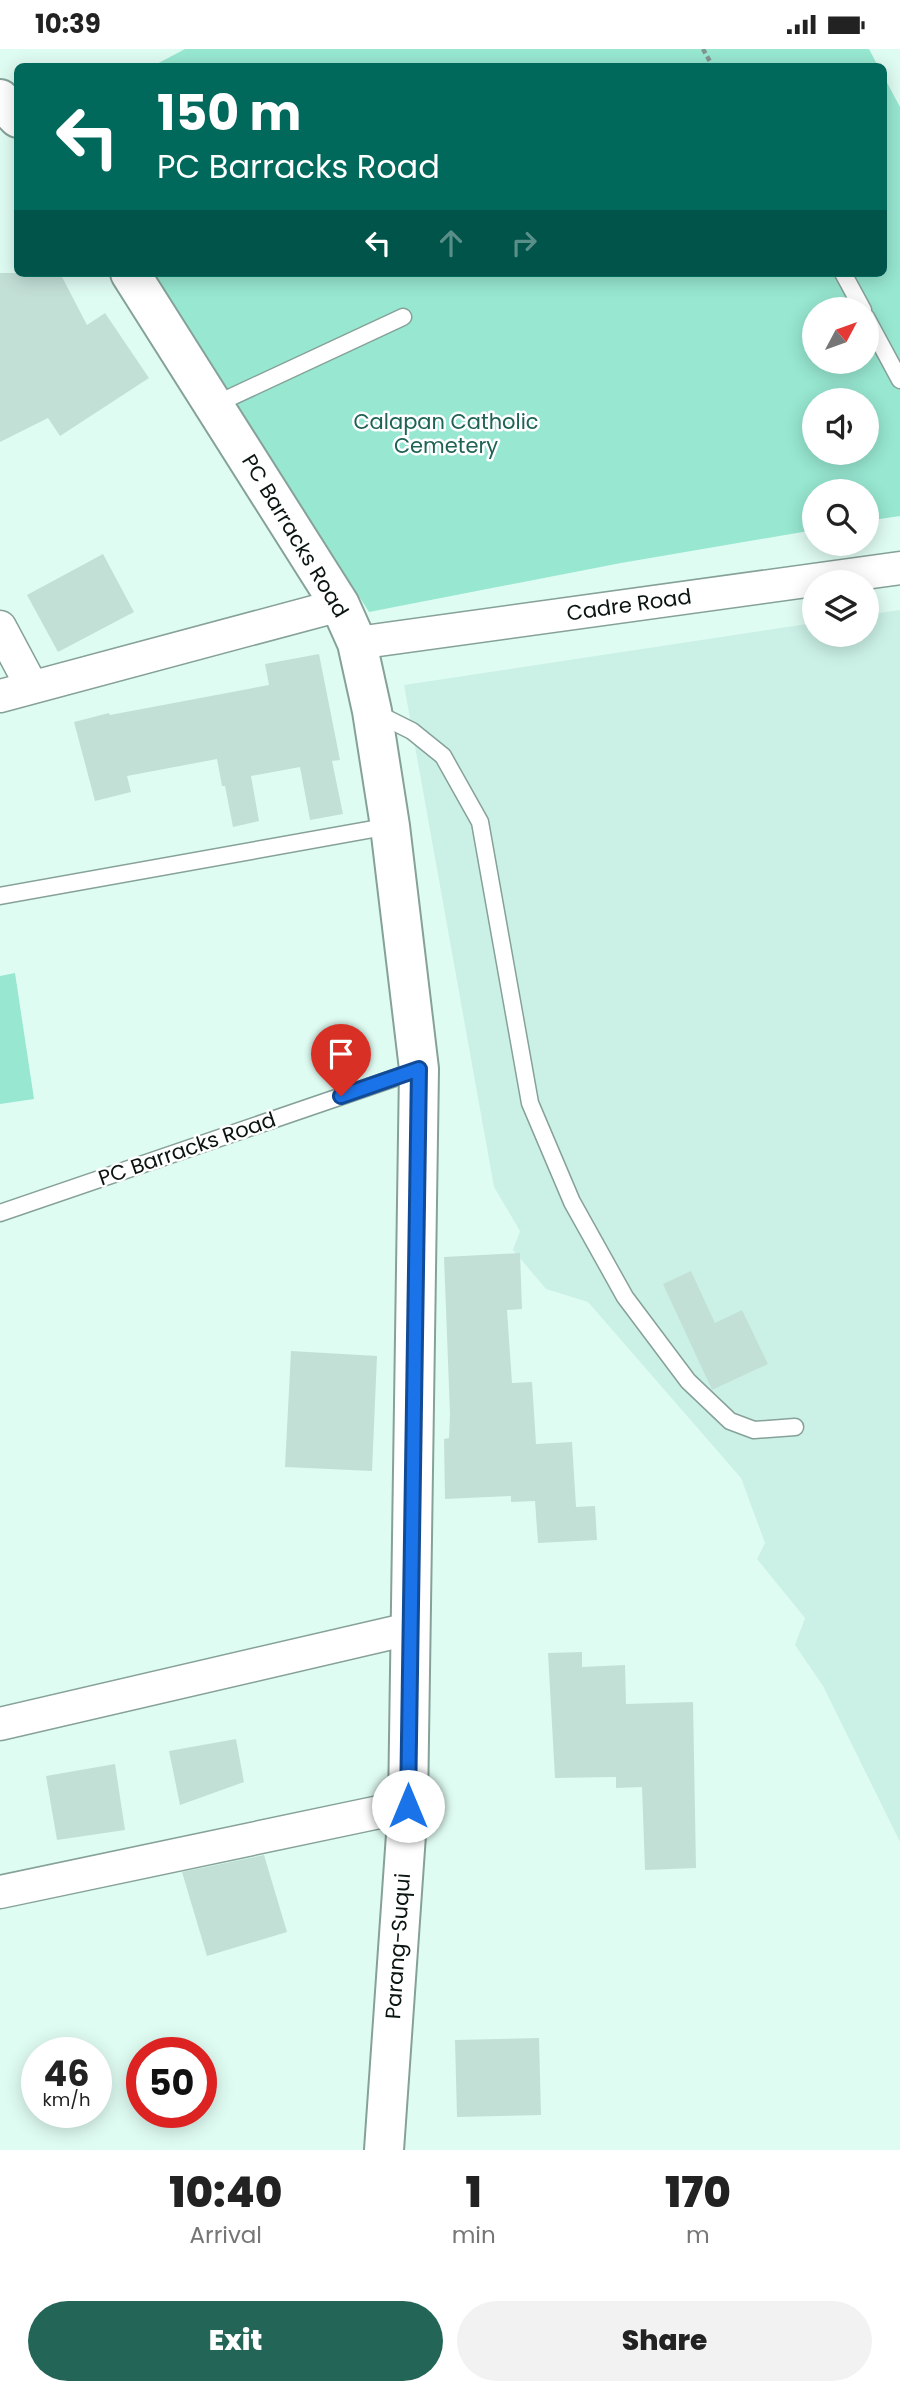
<!DOCTYPE html>
<html lang="en">
<head>
<meta charset="utf-8">
<style>
	body { margin:0; font-family:Poppins,sans-serif; background:#f2f2f2; color:#222; height:100vh; display:flex; flex-direction:column; font-size:26px; white-space:nowrap }
	* { box-sizing:border-box; margin:0 }
	p { font-size:23px; color:#767676 }
	.icon { flex:none; width:38px; height:38px; fill:none; stroke:currentColor; stroke-width:2; stroke-linecap:round; stroke-linejoin:round }
	.map { position:relative; height:2101px; overflow:hidden }
	.side { display:flex; flex-direction:column; background:#fff; flex:1 }
	.side>* { flex:none }
	.banner { position:absolute; left:14px; top:14px; width:873px; height:214px; border-radius:10px; box-shadow:0 4px 18px #0003; background:#00695c; color:#fff; overflow:hidden }
	.needle { width:46px; rotate:49deg }
	.tools { position:absolute; left:802px; top:248px; display:grid; gap:14px }
	.tools a { display:grid; place-items:center; width:77px; height:77px; border-radius:50%; background:#fff; box-shadow:0 4px 18px #0003; font-size:35px }
	.speed { position:absolute; left:21px; top:1988px; display:flex; gap:14px; font-size:35px; font-weight:700; text-align:center }
	.speed>* { display:grid; place-content:center; width:91px; height:91px; border-radius:50%; background:#fff; box-shadow:0 4px 18px #0003; line-height:1 }
	.speed small { font-size:18px; font-weight:400 }
	.speed .limit { border:10px solid #d22; background:#fff; color:#111 }
	.pin { position:absolute; display:grid; place-items:center; width:60px; height:60px; color:#fff; margin:-72px -30px; border-radius:50% 50% 50% 0; rotate:-45deg; box-shadow:0 0 7px #0007 }
	.pin .icon { rotate:45deg }
	.me { position:absolute; width:77px; margin:-38px; rotate:0deg; stroke-linejoin:round; filter:drop-shadow(0 0 5px #0008) }
	.turn { display:flex; align-items:center; gap:24px; height:147px; padding:0 28px; font-size:32px }
	.turn .icon { width:91px; height:91px; stroke-width:2.5 }
	.turn b { display:block; font-size:49px; line-height:60px }
	.lanes { display:flex; align-items:center; height:66px; padding:0 28px; background:#0003; justify-content:center; gap:35px; direction:ltr }
	.lanes .off { opacity:.35 }
	.eta { display:flex; justify-content:space-evenly; align-items:center; height:119px; text-align:center }
	.eta b { font-size:42px; font-weight:800; line-height:49px }
	.cta { display:flex; gap:14px; margin-top:auto; padding:14px 28px }
	.cta a { flex:1; height:80px; border-radius:42px; background:#236657; color:#fff; font-size:28px; font-weight:800; line-height:80px; text-align:center }
	.cta a+a { background:#f2f2f2; color:#222 }
	.status { display:flex; justify-content:space-between; align-items:center; height:49px; padding:0 35px; background:#fff; direction:ltr }
	.status svg { height:19px; fill:currentColor }
	.map>svg:first-child { display:block }
	.built { fill:#cbf1e6 }
	.green { fill:#97e7d1; fill-rule:evenodd }
	.building { fill:#c3e0d7 }
	.lines { fill:none; stroke-linecap:round; stroke-linejoin:round }
	.service-casing { stroke:#86a199; stroke-width:19 }
	.minor-casing { stroke:#86a199; stroke-width:35 }
	.secondary-casing { stroke:#86a199; stroke-width:42 }
	.path { stroke:#829690; stroke-width:4.5; stroke-dasharray:5 3.5; stroke-linecap:butt }
	.service { stroke:#fff; stroke-width:16 }
	.minor { stroke:#fff; stroke-width:32 }
	.secondary { stroke:#fff; stroke-width:38 }
	.route-casing { stroke:#114b97; stroke-width:18 }
	.route { stroke:#1a73e8; stroke-width:12 }
	.labels { text-anchor:middle; stroke-width:5; stroke-linejoin:round; paint-order:stroke }
	.park-label { font-size:21px; fill:#1e6354; stroke:#fff }
	.street-label { font-size:21px; fill:#0a1411; stroke:#fff }
</style>
</head>
<body>
<div class="status"><b>10:39</b><svg viewBox="0 0 49 12"><path d="M0 12V9h3v3zM5 12V6h3v6zM10 12V3h3v9zM15 12V0h3v12zM26 1h20v11H26zM47 4h2v5h-2z"/></svg></div>
<div class="map">
<svg width="900" height="2101" viewBox="0 0 900 2101">
	<rect width="100%" height="100%" fill="#dffcf3"/>
	<path class="built" d="M900 561V1793L823 1637 795 1596 805 1569 757 1510 765 1494 741 1429 588 1253 546 1240 513 1201 520 1182 494 1138 404 636 814 574V586H866V566Z"/>
	<path class="green" d="M185 0H869L878 17H153Z
		M884 28 900 58V467L866 472V443H814V481L621 514 369 563 154 224H884ZM814 261H866V313H814ZM814 352H866V404H814Z
		M15 924 34 1050 0 1055V927Z"/>
	<path class="building" d="M0 224H60L87 276 105 264 149 329 60 387 48 369 0 393Z
		M103 505 134 563 58 603 27 546Z
		M319 605 340 711 332 712 343 765 310 771 300 718 251 727 259 772 233 778 225 737H222L217 710 127 727 131 743 95 752 74 673 109 664 110 666 269 636 265 615Z
		M520 1204 522 1260 507 1261 512 1334 532 1333 536 1395 572 1393 576 1458 595 1457 597 1491 538 1494 535 1452 511 1453V1447L445 1450 444 1390 449 1389 450 1365 444 1208Z
		M691 1222 715 1274 742 1261 768 1315 712 1341 663 1235Z
		M291 1302 377 1307 372 1422 285 1418Z
		M582 1603V1618L625 1616 626 1655 693 1653 696 1819 645 1821 642 1738 616 1739V1728L555 1729 548 1604Z
		M236 1690 244 1733 180 1756 169 1702Z
		M115 1715 125 1781 57 1791 46 1727Z
		M264 1806 287 1883 207 1907 182 1823Z
		M539 1989 541 2066 457 2068 455 1991Z"/>
	<g class="lines">
		<defs>
			<path id="service" d="M843 224 863 261
				M866 268 900 331
				M214 356 403 268
				M374 663 412 682 443 707 480 773 530 1054 572 1153 625 1248 688 1332 730 1372 754 1381 795 1378
				M0 847 390 777
				M0 1164 418 1021"/>
			<path id="minor" d="M0 578 32 638
				M357 594 900 519
				M0 647 340 556
				M0 1675 409 1580
				M0 1843 408 1757"/>
			<path id="secondary" d="M0 50 18 69
				M130 224 340 556 357 594 372 662 390 777 419 1020 408 1757 384 2101"/>
		</defs>
		<use href="#service" class="service-casing"/>
		<use href="#minor" class="minor-casing"/>
		<use href="#secondary" class="secondary-casing"/>
		<path class="path" d="M703 0 713 18"/>
		<use href="#service" class="service"/>
		<use href="#minor" class="minor"/>
		<use href="#secondary" class="secondary"/>
	</g>
	<g class="lines">
		<defs>
			<path id="route" d="M341 1047 419 1020 408 1757"/>
		</defs>
		<use href="#route" class="route-casing"/>
		<use href="#route" class="route"/>
	</g>
	<g class="labels">
		<g class="park-label">
			<text x="446" y="380">Calapan Catholic<tspan x="446" dy="24">Cemetery</tspan></text>
		</g>
		<g class="street-label">
			<text transform="translate(295 487) rotate(59)" y="7">PC Barracks Road</text>
			<text transform="translate(629 556) rotate(-8)" y="7">Cadre Road</text>
			<text transform="translate(187 1100) rotate(-19)" y="7">PC Barracks Road</text>
			<text transform="translate(398 1897) rotate(-86)" y="7">Parang-Suqui</text>
		</g>
	</g>
</svg>
<div class="tools">
<a><svg class="needle" viewBox="-14 -14 28 28"><path d="M0-13l5 13h-10z" fill="#e53935"/><path d="M0 13l5-13h-10z" fill="#767676"/></svg></a>
<a><svg class="icon" aria-label="sound" viewBox="0 0 24 24"><path d="M4 9h4l5-4v14l-5-4H4zM17 9q2 3 0 6"/></svg></a>
<a><svg class="icon" aria-label="search" viewBox="0 0 24 24"><circle cx="10" cy="10" r="6"/><path d="M15 15l6 6"/></svg></a>
<a><svg class="icon" aria-label="layers" viewBox="0 0 24 24"><path d="M12 4l9 5-9 5-9-5zM3 14l9 5 9-5"/></svg></a>
</div>
<div class="speed"><div>46<small>km/h</small></div><div class="limit">50</div></div>
<div class="pin" style="left:341px;top:1047px;background:#d93025"><svg class="icon" aria-label="arrive" viewBox="0 0 24 24"><path d="M6 21V4h12l-3 4 3 4H6"/></svg></div>
<svg class="me" style="left:408px;top:1757px" viewBox="-20 -20 40 40"><circle r="19" fill="#fff"/><path d="M0-13L10 11 0 6-10 11z" fill="#1a73e8"/></svg>
<div class="banner">
<div class="turn"><svg class="icon" aria-label="left" viewBox="0 0 24 24"><path d="M17 20v-9H6M10 6l-5 5 5 5"/></svg><div><b>150 m</b>PC Barracks Road</div></div>
<div class="lanes"><svg class="icon" aria-label="left" viewBox="0 0 24 24"><path d="M17 20v-9H6M10 6l-5 5 5 5"/></svg><svg class="icon off" aria-label="ahead" viewBox="0 0 24 24"><path d="M12 20V5M6 11l6-6 6 6"/></svg><svg class="icon off" aria-label="right" viewBox="0 0 24 24"><path d="M7 20v-9h11M14 6l5 5-5 5"/></svg></div>
</div>
</div>
<section class="side">
<div class="eta">
<div><b>10:40</b><p>Arrival</p></div>
<div><b>1</b><p>min</p></div>
<div><b>170</b><p>m</p></div>
</div>
<div class="cta"><a>Exit</a><a>Share</a></div>
</section>
</body>
</html>
